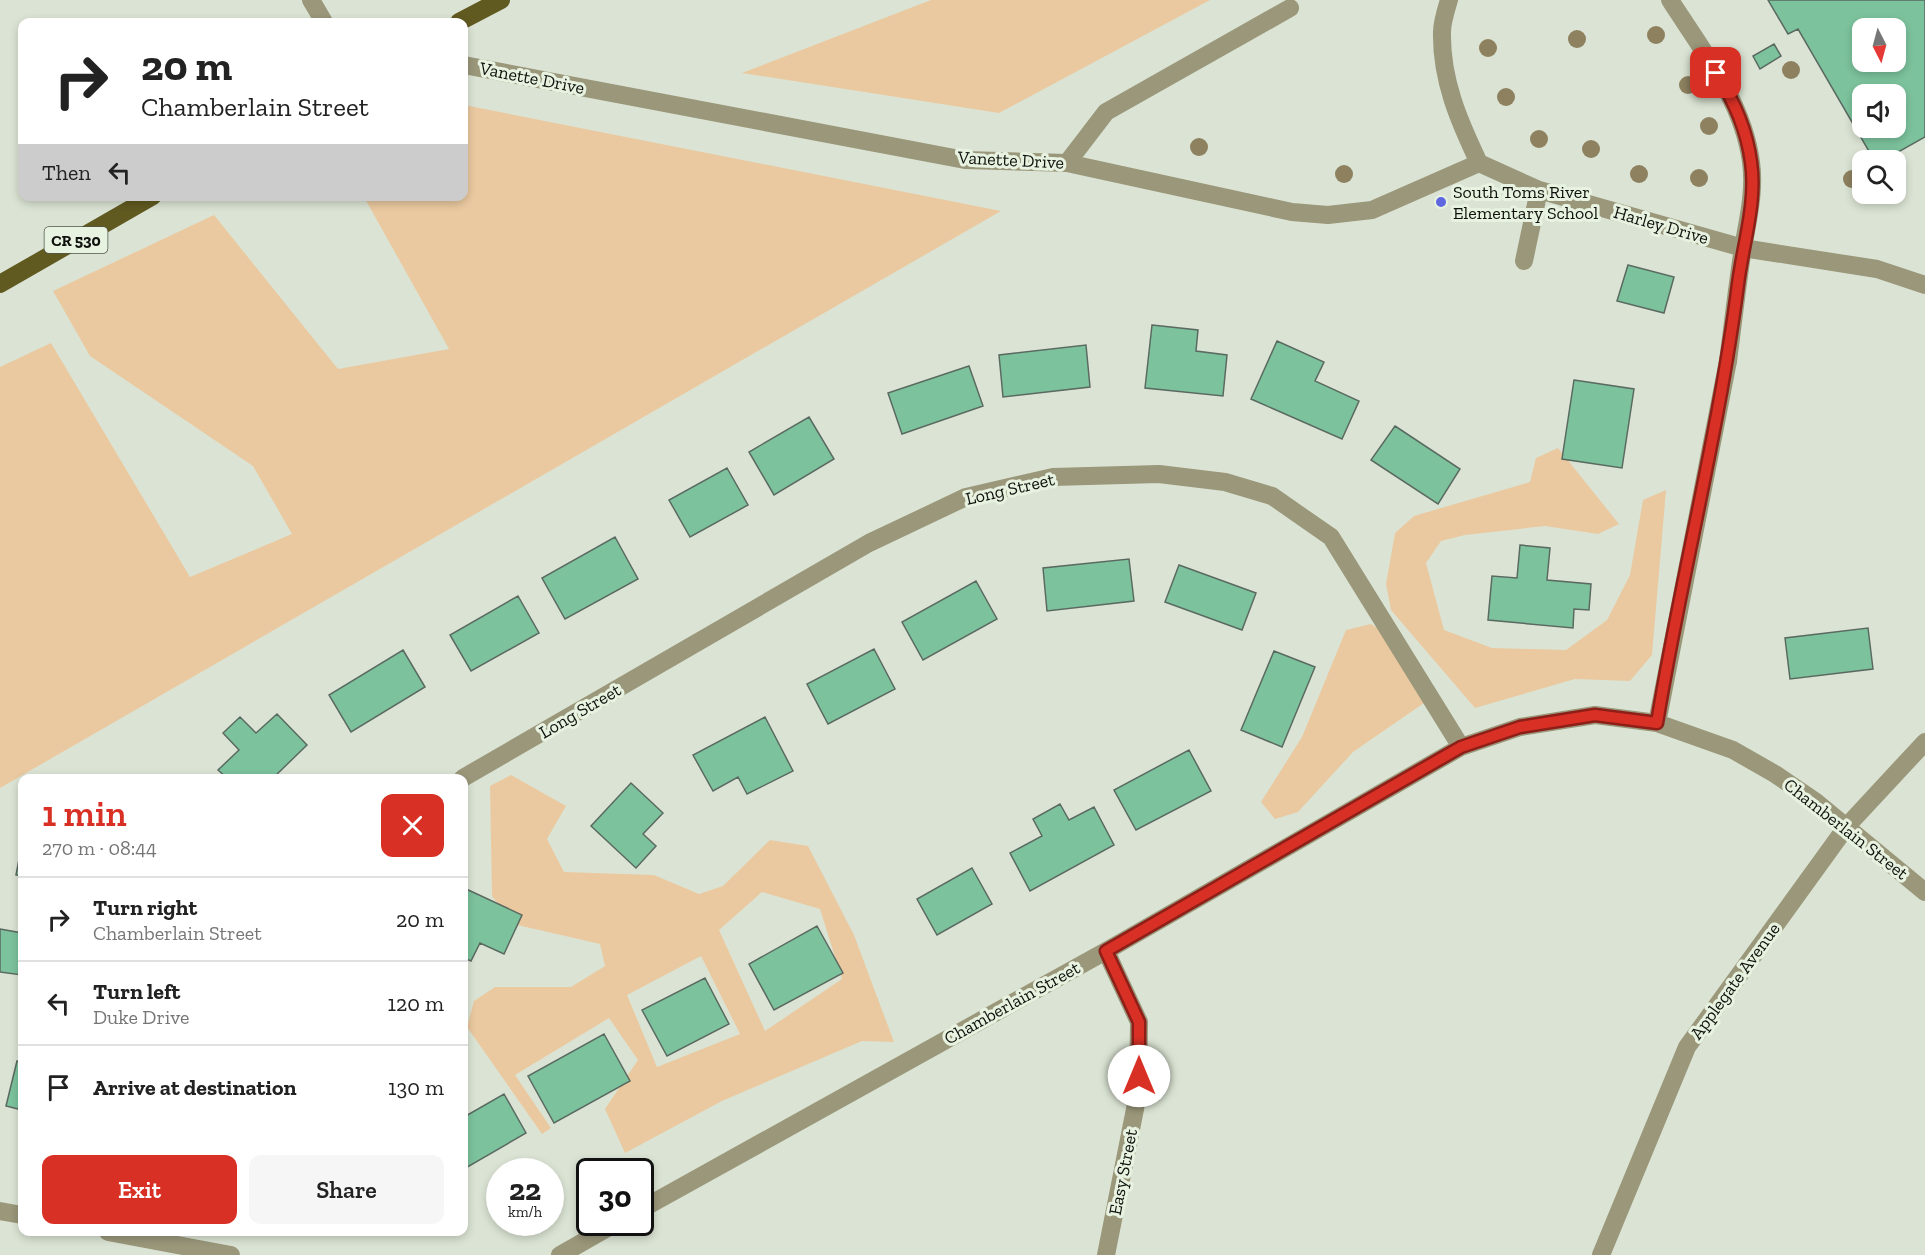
<!DOCTYPE html>
<html lang="en">
<head>
<meta charset="utf-8">
<style>
	body { margin:0; font-family:"Zilla Slab",serif; background:#f6f6f6; color:#222; height:100vh; display:flex; flex-direction:column; font-size:22px; white-space:nowrap }
	* { box-sizing:border-box; margin:0 }
	p { font-size:20px; color:#767676 }
	.icon { flex:none; width:33px; height:33px; fill:none; stroke:currentColor; stroke-width:2; stroke-linecap:round; stroke-linejoin:round }
	.map { position:relative; flex:1; overflow:hidden }
	.details { position:absolute; left:18px; top:774px; width:450px; height:462px; display:flex; flex-direction:column; background:#fff; border-radius:12px; box-shadow:0 3px 9px #0003 }
	.details>* { flex:none }
	.hud { position:absolute; left:18px; top:18px; width:450px; height:183px; border-radius:12px; box-shadow:0 3px 9px #0003; background:#fff; color:#222; overflow:hidden }
	.needle { width:39px; rotate:174deg }
	.tools { position:absolute; left:1852px; top:18px; display:grid; gap:12px }
	.tools a { display:grid; place-items:center; width:54px; height:54px; border-radius:12px; background:#fff; box-shadow:0 3px 9px #0003; font-size:30px }
	.speed { position:absolute; left:486px; top:1158px; display:flex; gap:12px; font-size:30px; font-weight:700; text-align:center }
	.speed>* { display:grid; place-content:center; width:78px; height:78px; border-radius:50%; background:#fff; box-shadow:0 3px 9px #0003; line-height:1 }
	.speed small { font-size:15px; font-weight:400 }
	.speed .limit { border:3px solid #111; border-radius:9px; background:#fff; color:#111 }
	.pin { position:absolute; display:grid; place-items:center; width:51px; height:51px; color:#fff; margin:-26px; border-radius:12px; box-shadow:0 3px 9px #0006 }
	.me { position:absolute; width:66px; margin:-33px; rotate:0deg; stroke-linejoin:round; filter:drop-shadow(0 0 4px #0008) }
	.turn { display:flex; align-items:center; gap:21px; height:126px; padding:0 24px; font-size:27px }
	.turn .icon { width:78px; height:78px; stroke-width:2.5 }
	.turn b { display:block; font-size:42px; line-height:51px }
	.then { display:flex; align-items:center; height:57px; padding:0 24px; background:#0003; gap:12px; font-size:22px }
	.round { display:grid; place-items:center; flex:none; width:63px; height:63px; border-radius:12px; background:#f6f6f6 }
	.overview { display:flex; align-items:center; justify-content:space-between; height:102px; padding:0 24px }
	h1 { font-size:36px; font-weight:600; line-height:45px; color:#d93025 }
	.primary-button { display:flex; gap:12px; margin-top:auto; padding:12px 24px }
	.primary-button a { flex:1; height:69px; border-radius:12px; background:#d93025; color:#fff; font-size:24px; font-weight:600; line-height:69px; text-align:center }
	.primary-button a+a { background:#f6f6f6; color:#222 }
	ul { padding:0; list-style:none }
	li { display:flex; align-items:center; gap:18px; height:84px; padding:0 24px; border-top:2px solid #e0e0e0 }
	li div { flex:1 }
	li b { display:block; font-size:22px }
	li em { font-style:normal }
	.map>svg:first-child { display:block }
	.green { fill:#eac9a0; fill-rule:evenodd }
	.building { fill:#7cc39d; stroke:#5b6a61; stroke-width:1.5; fill-rule:evenodd }
	.lines { fill:none; stroke-linecap:round; stroke-linejoin:round }
	.lane { stroke:#9a977a; stroke-width:18 }
	.street { stroke:#9a977a; stroke-width:18 }
	.primary { stroke:#605920; stroke-width:18 }
	.tree { fill:#8d815f }
	.route-casing { stroke:#8d1f18; stroke-width:15 }
	.route { stroke:#d93025; stroke-width:10 }
	.poi-dot { fill:#5e67df; stroke:#e8f2e1; stroke-width:2 }
	.labels { text-anchor:middle; stroke-width:6; stroke-linejoin:round; paint-order:stroke }
	.shield { fill:#e8f2e1; stroke:#50554c; stroke-width:1.5 }
	.shield-label { font-size:16px; font-weight:bold; fill:#0f120c }
	.street-label { font-size:18px; fill:#0f120c; stroke:#e8f2e1 }
	.poi-label { font-size:18px; fill:#0f120c; stroke:#e8f2e1; text-anchor:start }
</style>
</head>
<body>
<div class="map">
<svg width="1925" height="1255" viewBox="0 0 1925 1255">
	<rect width="100%" height="100%" fill="#dbe4d4"/>
	<path class="green" d="M931 0H1210L999 113 742 73Z
		M464 105 1001 211 0 788V367L51 343 190 577 292 534 253 466 90 356 53 291 214 215 338 369 449 349 364 197 464 196Z
		M1558 448 1619 524 1598 534 1545 526 1465 535 1441 541 1426 563 1444 630 1492 648 1566 650 1607 620 1630 575 1643 500 1666 490 1652 655 1630 681 1575 679 1475 708 1391 610 1386 584 1395 533 1414 516 1530 482 1536 458Z
		M1371 624 1392 638 1424 703 1353 752 1298 812 1275 819 1261 802 1302 737 1346 630Z
		M511 775 566 806 547 839 564 872 654 875 699 894 723 886 770 840 808 846 854 935 894 1042 862 1041 722 1101 625 1153 605 1109 638 1060 609 1018 515 1075 551 1128 542 1134 467 1027 474 1001 495 987H571L605 966 600 944 513 924 492 896 490 786ZM762 892 820 909 842 979 765 1031 719 930ZM701 956 740 1034 657 1067 627 995Z"/>
	<path class="building" d="M1768 0H1925V137L1884 160H1874L1798 29 1788 34ZM1863 28H1896V62H1863ZM1863 94H1896V128H1863Z
		M1774 44 1781 56 1760 69 1753 56Z
		M1628 265 1674 277 1664 313 1617 301Z
		M1152 325 1198 330 1196 351 1227 355 1223 396 1145 388Z
		M1277 341 1324 362 1315 381 1359 401 1342 439 1251 399Z
		M1086 345 1090 387 1003 397 999 355Z
		M969 366 983 406 902 434 888 393Z
		M1574 380 1634 389 1622 468 1562 459Z
		M809 417 834 459 774 495 749 452Z
		M1395 426 1460 469 1438 504 1371 460Z
		M727 468 748 505 690 537 669 500Z
		M615 537 638 579 565 619 542 578Z
		M1520 545 1550 548 1547 580 1591 584 1589 610 1574 609 1573 628 1488 620 1492 576 1517 578Z
		M1129 559 1134 601 1047 611 1043 568Z
		M1179 565 1256 593 1242 630 1165 602Z
		M976 581 997 619 923 660 902 622Z
		M518 596 539 633 471 671 450 635Z
		M1868 628 1873 669 1790 679 1785 638Z
		M874 649 895 689 828 724 807 684Z
		M403 650 425 687 351 732 329 695Z
		M1274 651 1315 667 1282 747 1241 730Z
		M277 714 307 745 273 778H227L218 770 239 750 223 733 240 717 256 733Z
		M765 717 793 771 747 794 738 777 713 791 693 755Z
		M1189 750 1211 791 1136 830 1114 790Z
		M631 783 663 813 643 834 656 846 636 868 591 826Z
		M1060 804 1069 820 1094 807 1114 845 1030 891 1010 853 1042 836 1033 819Z
		M22 844V876L16 875Z
		M972 868 992 904 937 935 917 899Z
		M464 888 522 915 504 954 480 943 471 961 464 958Z
		M817 926 843 973 774 1010 749 964Z
		M0 929 22 933V975L0 972Z
		M705 978 729 1024 667 1056 642 1010Z
		M604 1034 630 1081 554 1123 528 1076Z
		M17 1061 22 1062V1110L6 1106Z
		M504 1094 526 1133 464 1169V1117Z"/>
	<g class="lines">
		<path class="lane" d="M1449 0C1446 10 1442 22 1442 32 1441 80 1459 121 1479 163
			M1670 0C1702 50 1743 101 1751 162 1755 191 1748 219 1743 248 1737 286 1733 324 1728 361
			M464 65 965 160 1067 163 1292 212 1328 215 1372 210 1479 163
			M1067 163 1106 112 1290 8
			M1479 163 1539 190 1743 248 1877 269 1925 285
			M1524 261 1539 190"/>
		<path class="street" d="M311 0 324 22
			M1657 723 1728 361
			M463 778 869 543 966 497 1053 477 1159 474 1225 482 1272 496 1331 537 1461 747
			M1106 951 1139 1022 1138 1094 1106 1255
			M640 1210 1106 951 1461 747 1520 727 1595 715 1657 723 1733 750 1775 774 1816 802 1925 892
			M0 1211 22 1215
			M108 1232 231 1255
			M560 1255 618 1222
			M1601 1255 1687 1047 1847 826 1925 742"/>
		<path class="primary" d="M459 22 501 0
			M0 284 153 196"/>
	</g>
	<g class="tree">
		<circle cx="1656" cy="35" r="9"/>
		<circle cx="1577" cy="39" r="9"/>
		<circle cx="1488" cy="48" r="9"/>
		<circle cx="1791" cy="70" r="9"/>
		<circle cx="1688" cy="85" r="9"/>
		<circle cx="1506" cy="97" r="9"/>
		<circle cx="1709" cy="126" r="9"/>
		<circle cx="1539" cy="139" r="9"/>
		<circle cx="1199" cy="147" r="9"/>
		<circle cx="1591" cy="149" r="9"/>
		<circle cx="1344" cy="174" r="9"/>
		<circle cx="1639" cy="174" r="9"/>
		<circle cx="1699" cy="178" r="9"/>
		<circle cx="1852" cy="179" r="9"/>
	</g>
	<g class="lines">
		<defs>
			<path id="route" d="M1139 1076V1022L1106 951 1461 747 1520 727 1595 715 1657 723C1681 576 1719 432 1738 284 1743 244 1757 202 1751 162 1747 131 1733 99 1716 73"/>
		</defs>
		<use href="#route" class="route-casing"/>
		<use href="#route" class="route"/>
	</g>
	<circle class="poi-dot" cx="1441" cy="202" r="6"/>
	<g class="labels">
		<rect class="shield" x="44.5" y="227" width="63" height="26" rx="4.5"/>
		<g class="shield-label">
			<text x="76" y="246">CR 530</text>
		</g>
		<g class="street-label">
			<text transform="translate(532 78) rotate(11)" y="6">Vanette Drive</text>
			<text transform="translate(1011 160) rotate(3)" y="6">Vanette Drive</text>
			<text transform="translate(1661 225) rotate(16)" y="6">Harley Drive</text>
			<text transform="translate(1010 489) rotate(-13)" y="6">Long Street</text>
			<text transform="translate(580 711) rotate(-30)" y="6">Long Street</text>
			<text transform="translate(1846 829) rotate(38)" y="6">Chamberlain Street</text>
			<text transform="translate(1735 981) rotate(-54)" y="6">Applegate Avenue</text>
			<text transform="translate(1012 1003) rotate(-29)" y="6">Chamberlain Street</text>
			<text transform="translate(1123 1172) rotate(-79)" y="6">Easy Street</text>
		</g>
		<g class="poi-label">
			<text x="1453" y="198">South Toms River<tspan x="1453" dy="21">Elementary School</tspan></text>
		</g>
	</g>
</svg>
<div class="tools">
<a><svg class="needle" viewBox="-14 -14 28 28"><path d="M0-13l5 13h-10z" fill="#e53935"/><path d="M0 13l5-13h-10z" fill="#767676"/></svg></a>
<a><svg class="icon" aria-label="sound" viewBox="0 0 24 24"><path d="M4 9h4l5-4v14l-5-4H4zM17 9q2 3 0 6"/></svg></a>
<a><svg class="icon" aria-label="search" viewBox="0 0 24 24"><circle cx="10" cy="10" r="6"/><path d="M15 15l6 6"/></svg></a>
</div>
<div class="speed"><div>22<small>km/h</small></div><div class="limit">30</div></div>
<div class="pin" style="left:1716px;top:73px;background:#d93025"><svg class="icon" aria-label="arrive" viewBox="0 0 24 24"><path d="M6 21V4h12l-3 4 3 4H6"/></svg></div>
<svg class="me" style="left:1139px;top:1076px" viewBox="-20 -20 40 40"><circle r="19" fill="#fff"/><path d="M0-13L10 11 0 6-10 11z" fill="#d93025"/></svg>
<div class="hud">
<div class="turn"><svg class="icon" aria-label="right" viewBox="0 0 24 24"><path d="M7 20v-9h11M14 6l5 5-5 5"/></svg><div><b>20 m</b>Chamberlain Street</div></div>
<div class="then">Then<svg class="icon" aria-label="left" viewBox="0 0 24 24"><path d="M17 20v-9H6M10 6l-5 5 5 5"/></svg></div>
</div>
<section class="details">
<div class="overview"><div><h1>1 min</h1><p>270 m · 08:44</p></div><a class="round" style="background:#d93025;color:#fff"><svg class="icon" aria-label="close" viewBox="0 0 24 24"><path d="M6 6l12 12M18 6L6 18"/></svg></a></div>
<ul>
<li><svg class="icon" aria-label="right" viewBox="0 0 24 24"><path d="M7 20v-9h11M14 6l5 5-5 5"/></svg><div><b>Turn right</b><p>Chamberlain Street</p></div><em>20 m</em></li>
<li><svg class="icon" aria-label="left" viewBox="0 0 24 24"><path d="M17 20v-9H6M10 6l-5 5 5 5"/></svg><div><b>Turn left</b><p>Duke Drive</p></div><em>120 m</em></li>
<li><svg class="icon" aria-label="arrive" viewBox="0 0 24 24"><path d="M6 21V4h12l-3 4 3 4H6"/></svg><div><b>Arrive at destination</b></div><em>130 m</em></li>
</ul>
<div class="primary-button"><a>Exit</a><a>Share</a></div>
</section>
</div>
</body>
</html>
